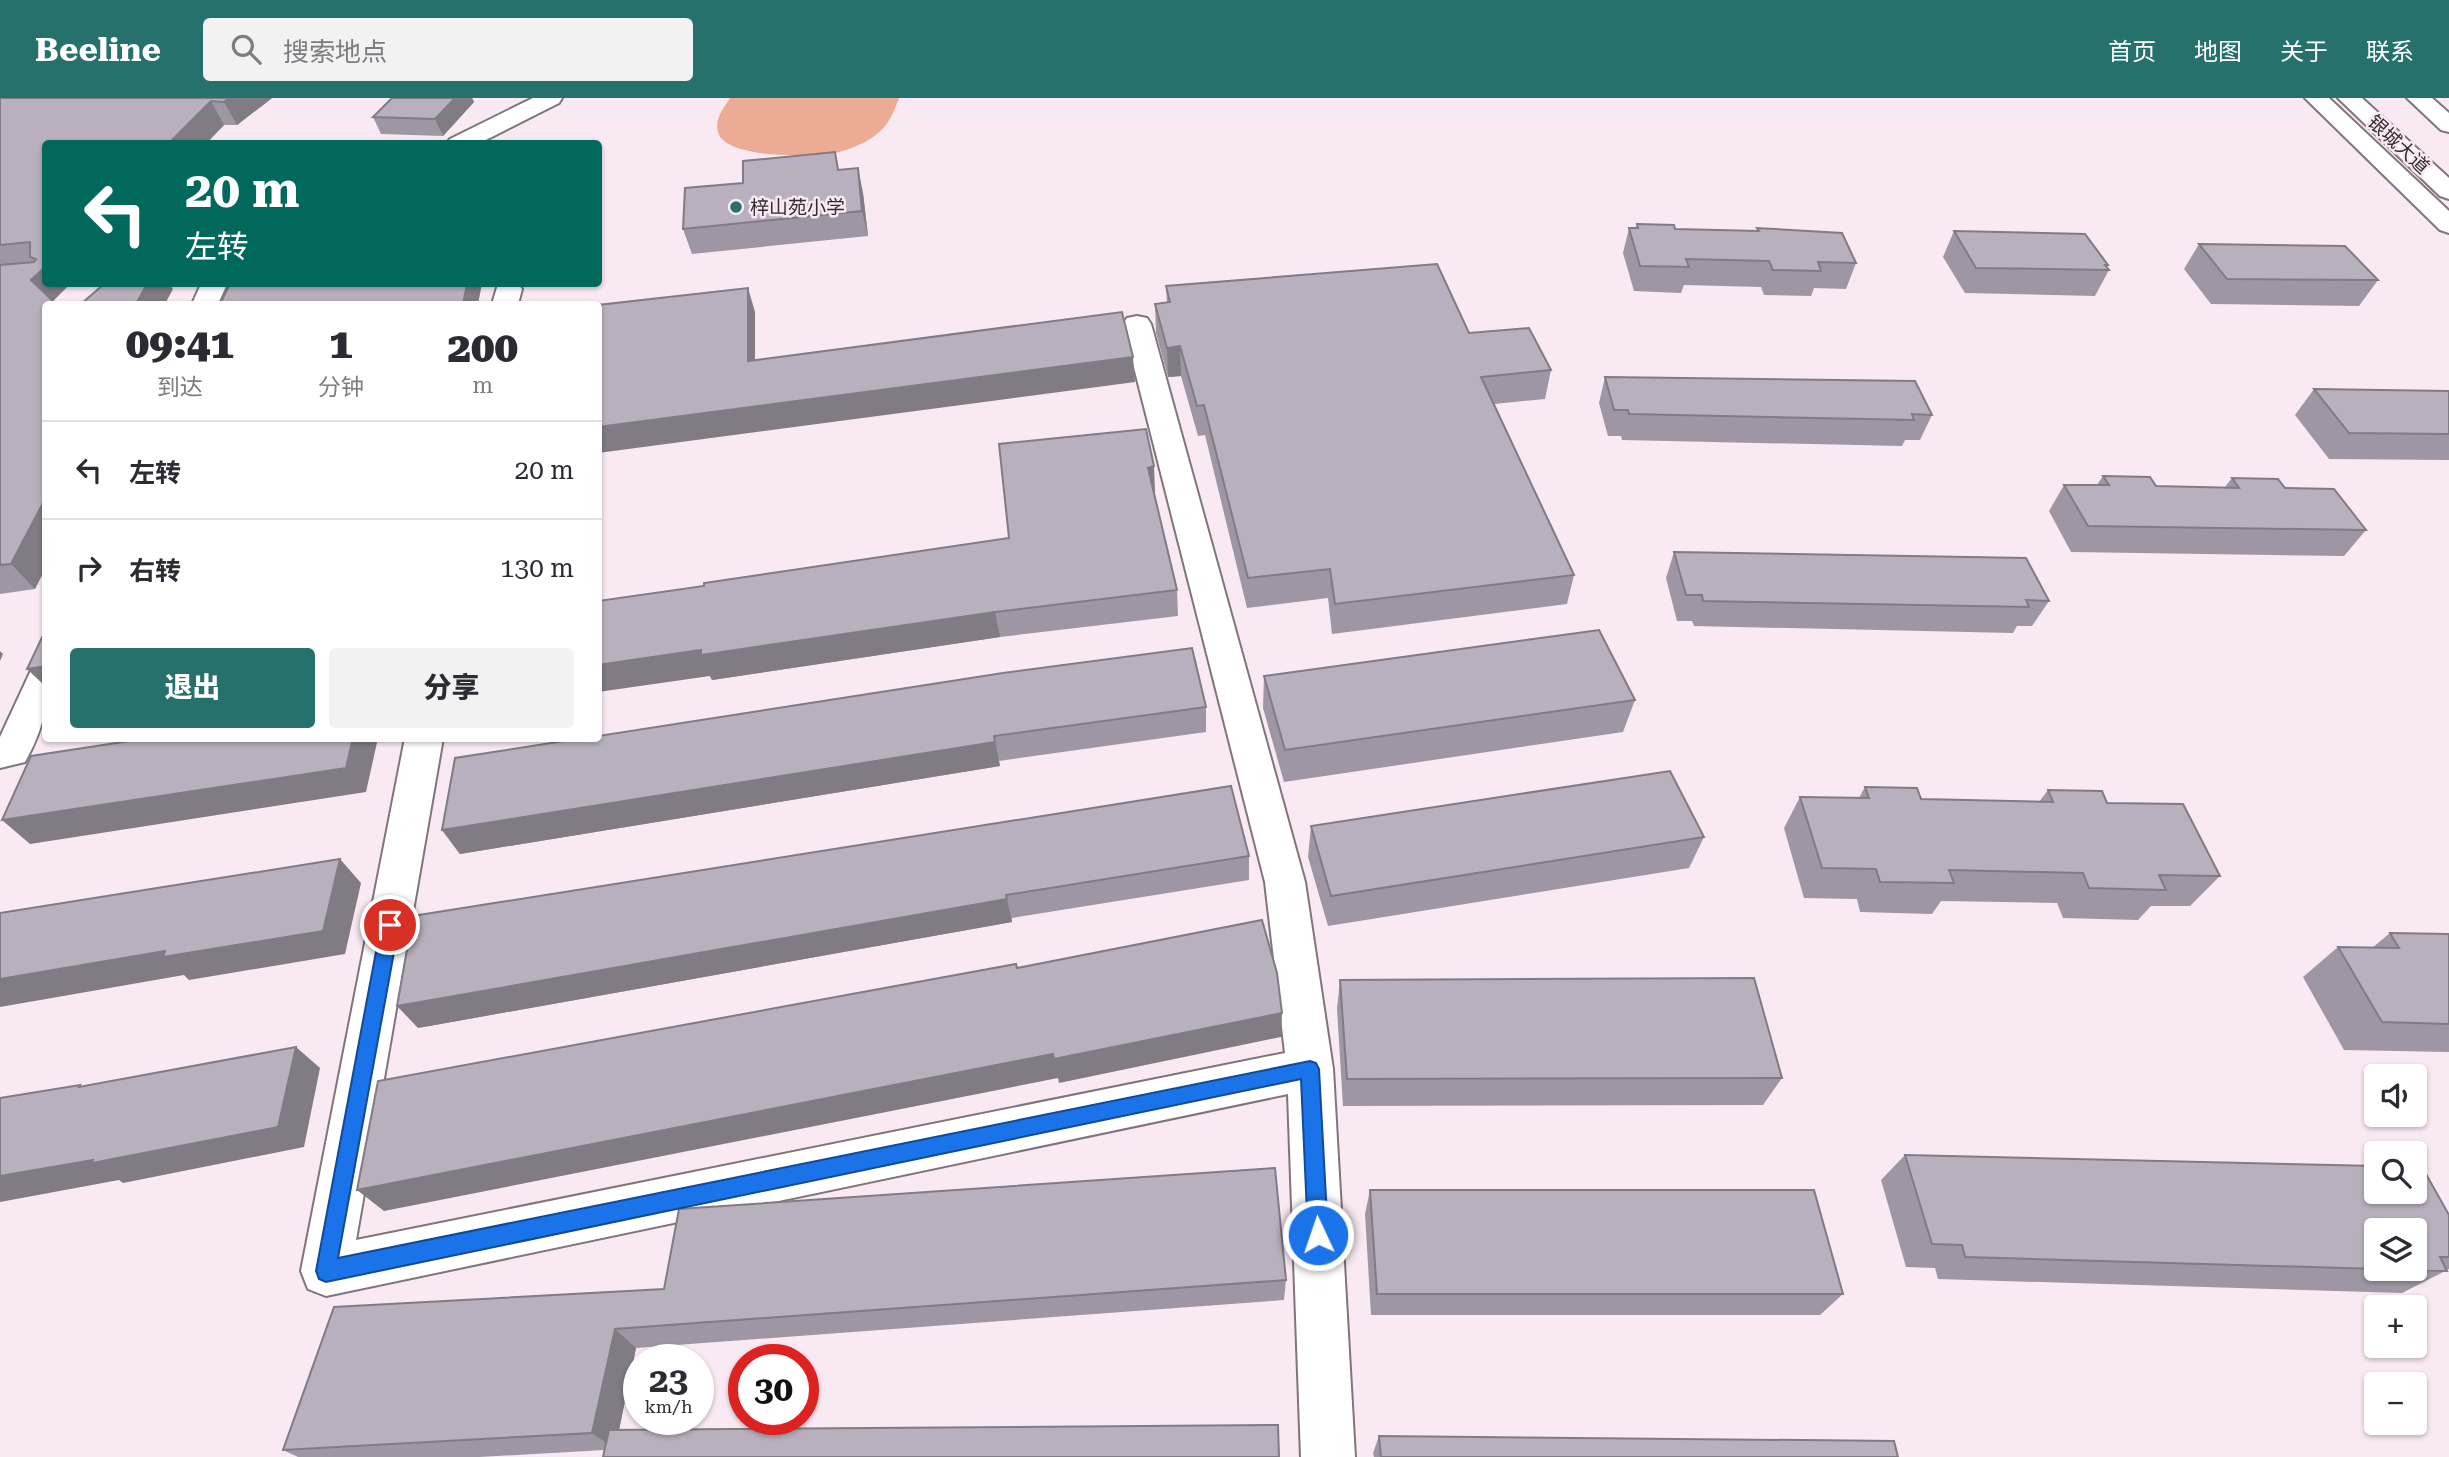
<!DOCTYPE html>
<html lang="zh">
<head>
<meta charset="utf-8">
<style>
	body { margin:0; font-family:"Roboto Serif","Noto Sans SC",serif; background:#f2f2f3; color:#2b2b33; height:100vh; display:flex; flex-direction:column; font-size:26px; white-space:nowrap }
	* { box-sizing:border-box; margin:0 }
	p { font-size:23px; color:#7c7c81 }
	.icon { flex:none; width:38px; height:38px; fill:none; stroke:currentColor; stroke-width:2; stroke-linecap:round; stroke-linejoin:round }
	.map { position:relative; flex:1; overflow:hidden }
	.panel { position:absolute; left:42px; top:203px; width:560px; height:441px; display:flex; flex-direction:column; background:#fff; border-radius:7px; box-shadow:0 2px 5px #0004 }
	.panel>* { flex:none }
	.hud { position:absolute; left:42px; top:42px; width:560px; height:147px; border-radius:7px; box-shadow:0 2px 5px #0004; background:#00695c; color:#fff; overflow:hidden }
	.controls { position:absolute; left:2364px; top:966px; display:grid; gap:14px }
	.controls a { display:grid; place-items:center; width:63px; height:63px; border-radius:7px; background:#fff; box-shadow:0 2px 5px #0004; font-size:35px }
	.speed { position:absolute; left:623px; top:1246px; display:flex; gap:14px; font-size:35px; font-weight:700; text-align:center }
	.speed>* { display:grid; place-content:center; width:91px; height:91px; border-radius:50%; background:#fff; box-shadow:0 2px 5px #0004; line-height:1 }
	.speed small { font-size:18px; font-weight:400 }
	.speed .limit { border:10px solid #d22; background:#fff; color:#111 }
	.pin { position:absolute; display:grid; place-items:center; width:60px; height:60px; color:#fff; margin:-30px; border:4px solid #fff; border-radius:50%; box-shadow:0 2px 7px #0007 }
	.me { position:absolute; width:77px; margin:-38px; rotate:357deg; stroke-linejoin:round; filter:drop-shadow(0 0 5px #0008) }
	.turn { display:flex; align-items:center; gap:24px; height:147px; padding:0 28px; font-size:32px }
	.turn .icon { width:91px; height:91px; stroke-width:2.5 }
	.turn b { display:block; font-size:49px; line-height:60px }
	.eta { display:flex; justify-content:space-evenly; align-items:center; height:119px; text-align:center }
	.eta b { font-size:42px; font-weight:800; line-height:49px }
	.cta { display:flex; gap:14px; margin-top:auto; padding:14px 28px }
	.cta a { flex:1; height:80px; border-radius:7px; background:#27716d; color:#fff; font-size:28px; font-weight:800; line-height:80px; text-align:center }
	.cta a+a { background:#f2f2f3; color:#2b2b33 }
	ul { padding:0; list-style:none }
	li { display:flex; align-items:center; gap:21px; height:98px; padding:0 28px; border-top:2px solid #e1e1e2 }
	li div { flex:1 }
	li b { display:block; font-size:26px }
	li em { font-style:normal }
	header { display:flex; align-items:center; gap:42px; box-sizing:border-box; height:98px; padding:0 35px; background:#27716d; color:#fff }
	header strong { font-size:33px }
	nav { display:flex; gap:38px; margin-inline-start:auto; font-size:24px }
	.search { width:490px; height:63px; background:#f2f2f3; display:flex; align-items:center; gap:18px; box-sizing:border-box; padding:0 24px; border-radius:7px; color:#7c7c81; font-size:26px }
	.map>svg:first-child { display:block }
	.green { fill:#ecab94 }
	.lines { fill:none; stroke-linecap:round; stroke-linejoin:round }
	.street-casing { stroke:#81747c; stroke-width:4 }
	.secondary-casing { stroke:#81747c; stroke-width:4 }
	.primary-casing { stroke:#81747c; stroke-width:4 }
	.street { fill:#fff; fill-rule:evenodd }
	.secondary { fill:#fff; fill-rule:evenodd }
	.primary { fill:#fff; fill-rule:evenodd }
	.wall { fill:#9e97a3 }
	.shaded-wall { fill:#817b84 }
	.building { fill:#b8b0bd; stroke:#817b84; stroke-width:2; fill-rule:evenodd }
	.route { fill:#1a73e8; stroke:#114b97; stroke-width:2 }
	.poi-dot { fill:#27716d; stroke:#f8e9f2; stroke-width:2.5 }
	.labels { text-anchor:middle; stroke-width:5; stroke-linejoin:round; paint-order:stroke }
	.far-street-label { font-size:19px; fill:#312b2f; stroke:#f8e9f2 }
	.far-poi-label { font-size:19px; fill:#312b2f; stroke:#f8e9f2; text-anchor:start }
</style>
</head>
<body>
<header>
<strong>Beeline</strong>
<div class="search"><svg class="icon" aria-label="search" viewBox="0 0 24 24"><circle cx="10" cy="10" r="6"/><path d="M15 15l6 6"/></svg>搜索地点</div>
<nav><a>首页</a><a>地图</a><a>关于</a><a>联系</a></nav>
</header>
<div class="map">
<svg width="2449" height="1359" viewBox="0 0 2449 1359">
	<rect width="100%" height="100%" fill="#f8e9f2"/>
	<path class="green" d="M730 0H899C893 16 888 29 873 39 863 46 850 51 839 54 816 59 725 62 718 34 714 21 724 10 730 0Z"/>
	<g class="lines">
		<defs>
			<path id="street" d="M533 0H562L559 5 478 46H446L450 41Z
				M201 186H227L218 206H192Z
				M498 186H518L522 191 518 206H492Z
				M1137 218 1147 220 1151 226 1305 784 1333 971 1355 1359H1301L1288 996 326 1198 308 1191 301 1173 405 640H443L356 1142 1285 955 1265 784 1123 226 1127 220Z
				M46 564C46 609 47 624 25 664L0 670V639L33 568Z"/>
			<path id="secondary" d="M2305 0H2329L2449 113V135L2440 132Z
				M2407 0H2432L2449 15V34L2441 32Z"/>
			<path id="primary" d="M2338 0H2362L2449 80V101L2440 98Z"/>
		</defs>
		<use href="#street" class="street-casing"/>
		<use href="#secondary" class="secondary-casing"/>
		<use href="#primary" class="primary-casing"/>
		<use href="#street" class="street"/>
		<use href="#secondary" class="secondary"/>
		<use href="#primary" class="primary"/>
	</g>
	<path class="wall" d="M0 0H272L237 27H224L46 186H70L53 203 46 206V469L35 491 0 496Z
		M392 0H472L474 4 443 38 381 36 373 19Z
		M839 72 863 95 868 138 692 156 683 131 743 85Z
		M1637 126 1675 131 1756 133 1757 130 1856 165 1846 191 1814 190 1811 198 1764 197 1761 189 1684 187 1681 195 1634 193 1623 155 1629 130H1636Z
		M1954 133 2108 167 2107 169 2109 172 2095 198 1965 195 1943 159Z
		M2199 146 2378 182 2359 208 2211 206 2184 171Z
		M1166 188 1469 235 1551 272 1545 301 1494 306 1574 477 1567 506 1332 536 1328 500 1247 510 1205 337 1198 338 1181 278 1168 279 1156 235 1155 206 1167 204Z
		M1605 279 1932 317 1920 342H1905L1902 348 1622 342 1621 338H1608L1599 305Z
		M2314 291 2449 293V362L2329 361 2295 317Z
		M999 346 1155 394 1154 395 1177 492 1178 518 1000 539 712 582 710 578 704 488 1009 440Z
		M2103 378 2156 388 2225 389 2232 380 2285 390 2366 432 2344 458 2071 454 2049 413 2064 387H2097Z
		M1674 454 2049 503 2032 528H2017L2013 535 1694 528 1692 523H1677L1666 480Z
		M1264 578 1635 602 1623 634 1284 684 1263 610Z
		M1206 609V634L999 663 1000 668 460 756 442 732 455 660Z
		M1231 688 1249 758V782L1012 820V824L418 930Z
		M1865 689 1921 701 2039 704 2048 692 2107 705 2220 778 2190 808H2151L2138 822 2063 820 2057 805 1941 803 1932 816 1860 814 1857 801 1804 800 1784 730 1800 699 1859 700Z
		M1311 728 1704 739 1689 770 1328 828 1308 759Z
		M2390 835 2449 836V954L2344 952 2303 879 2338 849 2372 850Z
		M1340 882 1782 980 1763 1007 1343 1008 1337 911Z
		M1905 1057 2449 1117V1171L2402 1195 1938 1181 1935 1170 1906 1169 1881 1082Z
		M1370 1092 1843 1196 1820 1217H1371L1365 1116Z
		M1286 1182 1284 1202 636 1250 619 1332 604 1352 479 1359H298L283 1352 334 1209Z
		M1379 1338 1898 1359H1374L1373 1355Z"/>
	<path class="shaded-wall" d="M229 0H272L237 27 224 4Z
		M455 0H472L474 4 443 38 435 21Z
		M211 3 224 27 206 46H168Z
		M858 70 863 95 868 138 862 113Z
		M46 168V186H70L50 206 31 182Z
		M147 186H169L173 191 165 206H136Z
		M467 186H482L478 206H463Z
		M748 190 755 214V288L748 263Z
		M1180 248 1181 278 1168 279 1167 250Z
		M1133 259 1135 284 598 355V329Z
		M1154 368 1155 394 1149 396 1148 370Z
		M46 399V469L35 491 11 466Z
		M995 514 1000 539 712 582 710 578 598 594V567L701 552Z
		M0 553 3 556 0 563Z
		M46 568V589L27 571Z
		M994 638 1000 668 460 756 442 732Z
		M353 640H378L366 694 30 746 2 722Z
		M340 761 361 785 345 856 189 882 184 877 0 909V881Z
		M1006 797 1012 824 418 930 397 908Z
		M1282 915 1281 939 1059 985 1058 980 384 1113 357 1092 1053 956Z
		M296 949 320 970 304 1049 123 1085 119 1082 0 1104V1078Z
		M615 1231 636 1250 615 1351 592 1335Z"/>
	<path class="building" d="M0 0H229L224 4 211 3 168 46H46V168L31 182 56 206H46V399L11 466 0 467V167L34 164 36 161 30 159V144L0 147Z
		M392 0H455L435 21 373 19Z
		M835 54 838 72 858 70 862 113 683 131 685 90 743 85V63Z
		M1637 126 1674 127 1675 131 1759 133 1757 130 1842 135 1856 165 1818 164 1821 173 1773 172 1769 163 1686 161 1689 169 1640 168 1629 130H1638Z
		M1954 133 2085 136 2108 167H2105L2109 172 1976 170Z
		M2199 146 2345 148 2378 182 2227 181Z
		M1437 166 1469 235 1529 230 1551 272 1481 279 1574 477 1335 506 1330 471 1248 480 1204 307 1197 308 1180 248 1167 250 1155 206 1170 204 1166 188Z
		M104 186H147L136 206H81Z
		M230 186H467L463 206H220Z
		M748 190V263L1122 214 1133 259 598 329V207Z
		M1605 279 1915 283 1932 317 1912 316 1914 322 1629 316 1628 312H1614Z
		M2314 291 2449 293V336L2349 335Z
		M1146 331 1154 368 1148 370 1177 492 995 514 701 557V552L598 567V503L704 488V485L1009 440 999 346Z
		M2103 378 2150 379 2156 388 2239 390 2232 380 2278 381 2285 390 2334 391 2366 432 2088 428 2064 387H2109Z
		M1674 454 2026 460 2049 503 2026 502 2029 509 1703 503 1702 497H1686Z
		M46 531V568L27 571Z
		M1599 532 1635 602 1285 652 1264 578Z
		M1192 550 1206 609 994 638 995 644 442 732 455 660 583 640H598V638L1003 575Z
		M149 640H353L346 670 2 722 31 658Z
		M1670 673 1704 739 1331 798 1311 728Z
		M1231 688 1249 758 1006 797 1007 801 397 908 413 818Z
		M1865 689 1917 690 1921 701 2053 704 2048 692 2102 693 2107 705 2183 706 2220 778 2159 777 2166 792 2089 790 2083 775 1949 772 1954 785 1880 784 1876 771 1822 770 1800 699 1869 700Z
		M340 761 323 833 163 859 165 853 0 881V815Z
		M1262 822 1277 875 1282 915 1054 961 1053 956 357 1092 378 983 1016 866 1017 870Z
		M2390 835 2449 836V926L2382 924 2338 849 2399 850Z
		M1754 880 1782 980 1347 981 1340 882Z
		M296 949 278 1029 92 1065 93 1062 0 1078V1000L80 987 79 989Z
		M1905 1057 2376 1068V1094H2415V1069H2422L2449 1117V1159H2440L2447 1173 1965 1159 1962 1147 1932 1146ZM2376 1132H2415V1171H2376Z
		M1275 1070 1286 1182 615 1231 592 1335 283 1352 334 1209 664 1191 679 1111Z
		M1370 1092H1814L1843 1196H1377Z
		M1278 1327 1279 1359H603L609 1332Z
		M1379 1338 1894 1343 1898 1359H1381Z"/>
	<path class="route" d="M390 820 399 827 338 1160 1310 963 1316 965 1319 971 1328 1137 1325 1144 1318 1147 1311 1144 1308 1137 1301 981 326 1184 319 1181 316 1173 381 827Z"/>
	<circle class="poi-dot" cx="736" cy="109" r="7"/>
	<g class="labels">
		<g class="far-street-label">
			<text transform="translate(2399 46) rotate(43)" y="7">银城大道</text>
		</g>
		<g class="far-poi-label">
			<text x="750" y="116">梓山苑小学</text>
		</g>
	</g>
</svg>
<div class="controls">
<a><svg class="icon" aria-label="sound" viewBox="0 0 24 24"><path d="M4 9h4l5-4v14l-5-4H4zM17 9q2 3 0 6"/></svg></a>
<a><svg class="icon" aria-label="search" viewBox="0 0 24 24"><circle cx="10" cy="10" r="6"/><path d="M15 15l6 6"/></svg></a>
<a><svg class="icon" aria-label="layers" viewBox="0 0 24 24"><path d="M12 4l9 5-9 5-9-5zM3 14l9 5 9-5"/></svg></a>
<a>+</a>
<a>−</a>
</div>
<div class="speed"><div>23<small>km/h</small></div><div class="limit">30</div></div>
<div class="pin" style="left:390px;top:827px;background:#d93025"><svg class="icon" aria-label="arrive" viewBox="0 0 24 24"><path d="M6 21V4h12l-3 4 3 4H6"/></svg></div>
<svg class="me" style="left:1318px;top:1137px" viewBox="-20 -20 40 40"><circle r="17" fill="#1a73e8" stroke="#fff" stroke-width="3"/><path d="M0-11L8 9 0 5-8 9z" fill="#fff"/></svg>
<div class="hud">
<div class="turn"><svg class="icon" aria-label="left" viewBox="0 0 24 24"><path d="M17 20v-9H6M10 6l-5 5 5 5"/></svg><div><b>20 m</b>左转</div></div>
</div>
<section class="panel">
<div class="eta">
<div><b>09:41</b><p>到达</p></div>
<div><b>1</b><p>分钟</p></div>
<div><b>200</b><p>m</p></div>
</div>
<ul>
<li><svg class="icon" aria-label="left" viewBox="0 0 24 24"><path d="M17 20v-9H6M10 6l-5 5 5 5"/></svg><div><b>左转</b></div><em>20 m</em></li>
<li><svg class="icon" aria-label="right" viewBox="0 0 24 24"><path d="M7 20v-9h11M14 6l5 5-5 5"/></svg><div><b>右转</b></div><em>130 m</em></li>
</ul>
<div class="cta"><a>退出</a><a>分享</a></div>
</section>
</div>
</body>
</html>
